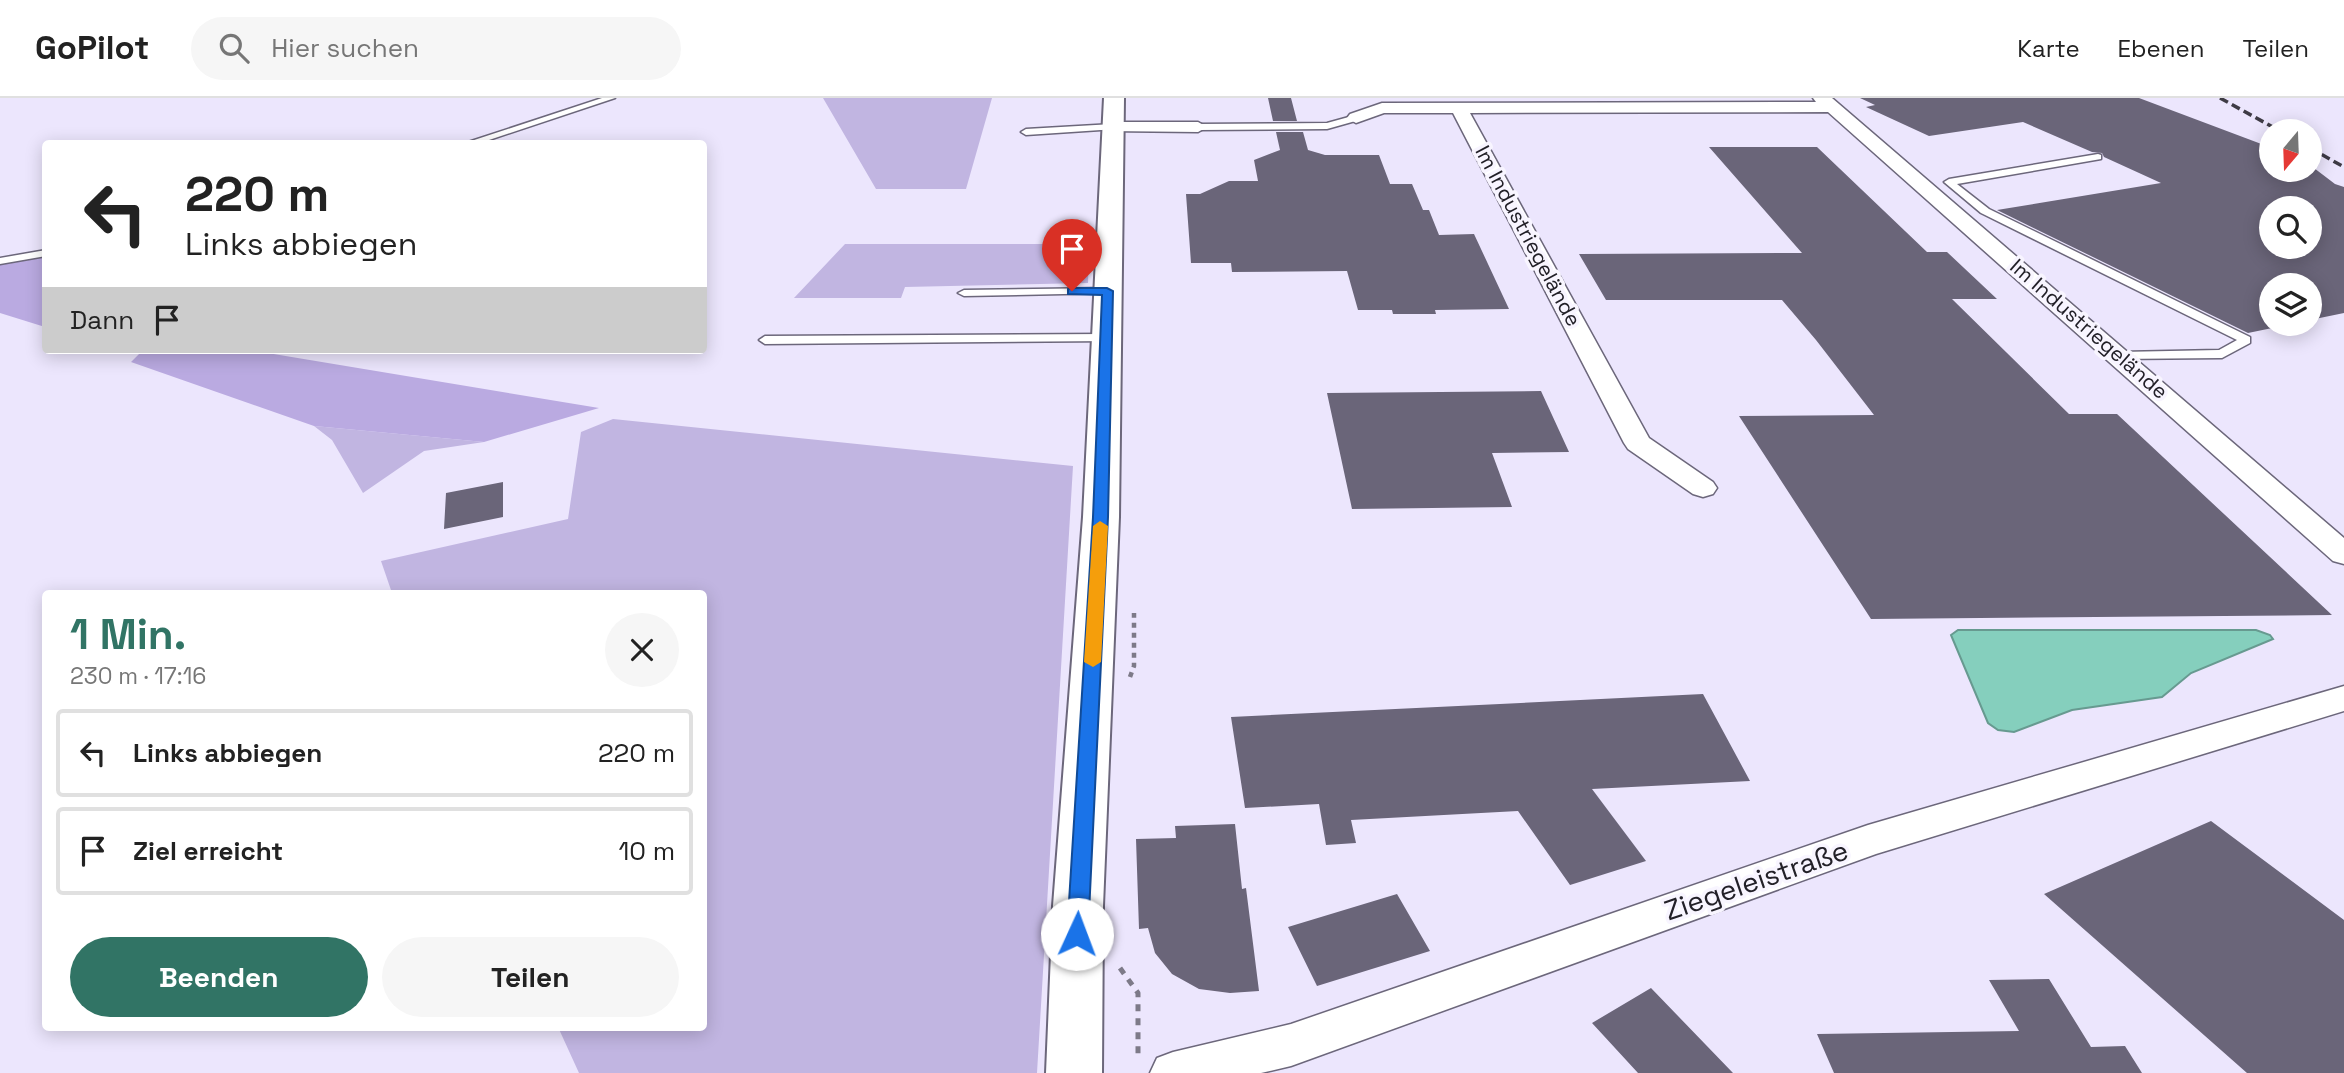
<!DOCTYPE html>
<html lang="de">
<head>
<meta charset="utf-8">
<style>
	body { margin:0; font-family:"Space Grotesk",sans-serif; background:#f6f6f6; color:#222; height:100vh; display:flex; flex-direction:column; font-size:26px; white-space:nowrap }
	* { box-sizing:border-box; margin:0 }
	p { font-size:23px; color:#767676 }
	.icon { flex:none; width:38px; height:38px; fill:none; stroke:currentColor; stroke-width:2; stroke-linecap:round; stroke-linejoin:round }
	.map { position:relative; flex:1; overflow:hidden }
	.drawer { position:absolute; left:42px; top:492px; width:665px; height:441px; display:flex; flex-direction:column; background:#fff; border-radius:7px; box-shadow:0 4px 18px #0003 }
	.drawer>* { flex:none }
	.banner { position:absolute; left:42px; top:42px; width:665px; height:214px; border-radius:7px; box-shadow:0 4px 18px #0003; background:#fff; color:#222; overflow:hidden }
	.needle { width:46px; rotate:199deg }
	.tools { position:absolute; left:2259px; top:21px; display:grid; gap:14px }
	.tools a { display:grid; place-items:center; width:63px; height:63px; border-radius:50%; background:#fff; box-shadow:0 4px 18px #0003; font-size:35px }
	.pin { position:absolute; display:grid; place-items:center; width:60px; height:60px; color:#fff; margin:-72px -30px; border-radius:50% 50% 50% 0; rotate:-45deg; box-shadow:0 0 7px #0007 }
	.pin .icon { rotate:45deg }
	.me { position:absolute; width:77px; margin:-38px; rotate:2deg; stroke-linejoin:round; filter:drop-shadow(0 0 5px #0008) }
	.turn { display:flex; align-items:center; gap:24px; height:147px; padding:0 28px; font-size:32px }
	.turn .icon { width:91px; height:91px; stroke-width:2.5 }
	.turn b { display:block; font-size:49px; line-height:60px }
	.then { display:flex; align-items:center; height:66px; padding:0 28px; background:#0003; gap:14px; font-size:26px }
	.round { display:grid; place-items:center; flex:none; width:74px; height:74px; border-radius:37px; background:#f6f6f6 }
	.summary { display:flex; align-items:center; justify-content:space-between; height:119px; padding:0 28px }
	h1 { font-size:42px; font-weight:700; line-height:52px; color:#317465 }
	.button { display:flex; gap:14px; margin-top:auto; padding:14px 28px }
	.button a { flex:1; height:80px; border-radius:42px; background:#317465; color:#fff; font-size:28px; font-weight:700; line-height:80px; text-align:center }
	.button a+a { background:#f6f6f6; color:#222 }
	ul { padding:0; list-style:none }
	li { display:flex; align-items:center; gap:21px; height:88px; margin:0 14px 10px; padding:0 14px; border:4px solid #e0e0e0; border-radius:7px }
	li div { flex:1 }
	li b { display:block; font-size:26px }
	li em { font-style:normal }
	header { display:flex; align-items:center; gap:42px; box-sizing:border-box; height:98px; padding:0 35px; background:#fff; border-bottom:2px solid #e0e0e0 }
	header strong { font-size:33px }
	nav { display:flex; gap:38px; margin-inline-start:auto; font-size:24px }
	.search { width:490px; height:63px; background:#f6f6f6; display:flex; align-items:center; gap:18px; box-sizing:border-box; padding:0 24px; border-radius:38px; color:#767676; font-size:26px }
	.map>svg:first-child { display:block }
	.green { fill:#c1b5e1 }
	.forest { fill:#baaae1 }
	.water { fill:#85cfbd; stroke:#679a90; stroke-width:2 }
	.building { fill:#6a6579; fill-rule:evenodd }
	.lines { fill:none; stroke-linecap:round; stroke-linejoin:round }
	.lane-casing { stroke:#6c677b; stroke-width:3 }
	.street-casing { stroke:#6c677b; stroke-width:3 }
	.secondary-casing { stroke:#6c677b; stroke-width:4 }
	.path-far1 { stroke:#7d7a88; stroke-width:4.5; stroke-dasharray:5 5; stroke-linecap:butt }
	.path { stroke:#7d7a88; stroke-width:5; stroke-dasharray:7 7; stroke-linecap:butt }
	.lane { fill:#fff; fill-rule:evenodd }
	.street { fill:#fff; fill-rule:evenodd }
	.secondary { fill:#fff; fill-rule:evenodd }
	.rail { stroke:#3e3b45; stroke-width:3.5; stroke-dasharray:9 4.5; stroke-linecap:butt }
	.route { fill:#1a73e8; stroke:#114b97; stroke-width:2 }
	.slow { fill:#f59e0b }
	.labels { text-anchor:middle; stroke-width:7; stroke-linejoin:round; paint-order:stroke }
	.far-street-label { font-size:21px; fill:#222028; stroke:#f8f5ff }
	.near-street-label { font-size:28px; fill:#222028; stroke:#f8f5ff }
</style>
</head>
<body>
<header>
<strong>GoPilot</strong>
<div class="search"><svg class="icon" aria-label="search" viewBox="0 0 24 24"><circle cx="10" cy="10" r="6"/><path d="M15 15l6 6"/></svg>Hier suchen</div>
<nav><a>Karte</a><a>Ebenen</a><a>Teilen</a></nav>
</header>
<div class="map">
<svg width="2344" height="975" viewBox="0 0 2344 975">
	<rect width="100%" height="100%" fill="#ece6fd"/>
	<path class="green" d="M823 0H992L966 91H876Z
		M845 146H1089L1088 185 905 189 901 200H794Z
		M613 321 1073 368 1037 975H579L558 929H704V495H392L381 463 568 421 581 334Z
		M314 328 484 344 424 353 363 395 332 342Z"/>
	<path class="forest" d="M45 159V229L0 215V167Z
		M143 252H249L599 310 484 344 314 328 131 264Z"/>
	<path class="water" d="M1958 532H2256L2270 537 2273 541 2191 575 2162 599 2072 612 2014 634 1998 632 1988 625 1951 537Z"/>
	<path class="building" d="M1268 0H1291L1297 23H1273Z
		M1860 0H2139L2272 50V72H2310V67L2335 86 2344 89V215L2310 222V187H2272V226H2292L2248 235 1997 112 2161 85 2104 59 2102 55 2092 54 2023 24 1929 38 1866 9 1875 7ZM2272 110H2310V149H2272Z
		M1276 34H1303L1308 52 1325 57H1379L1390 86H1412L1423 112H1429L1439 137 1474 136 1509 211 1435 212 1436 216H1393L1392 212H1358L1347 173 1232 174 1231 165H1191L1186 96H1200L1229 83H1258L1254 62 1280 52Z
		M1709 49H1817L1927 154H1947L1997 201H1952L2069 316H2117L2332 517 1871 521 1739 318 1874 317 1816 242 1782 202H1606L1579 156 1802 155Z
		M1541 293 1569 354 1492 355 1512 409 1352 411 1327 295Z
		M503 384V419L444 431 446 395Z
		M1703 596 1750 683 1592 691 1646 763 1570 787 1518 713 1351 722 1356 745 1326 747 1319 706 1245 710 1231 619Z
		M2211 723 2344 822V975H2247L2044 796Z
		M1235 726 1242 791 1246 790 1259 893 1230 895 1199 891 1172 876 1155 855 1148 830 1139 831 1136 741 1176 740 1175 728Z
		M1397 796 1430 853 1317 888 1288 829Z
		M2049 881 2091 949 2125 948 2142 975H1834L1817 936 2019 933 1989 882Z
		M1651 890 1733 975H1638L1592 925Z"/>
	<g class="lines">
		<defs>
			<path id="lane" d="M602 0H615L477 46H462Z
				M1356 17 1359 18V22L1327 31 1198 32 1193 29 1198 26 1327 25Z
				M1113 26 1116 27V31L1026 37 1021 34 1026 31Z
				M2098 56 2101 57V61L1957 86 1989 111 2250 239V245L2222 260 2116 261V255L2120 254 2219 252 2237 242 1981 115 1944 84 1949 81Z
				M46 152V158L0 166V160Z
				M1107 190 1111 191V195L964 198 958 195 964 192Z
				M1106 236 1112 240 1110 243 765 246 759 242 765 238Z"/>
			<path id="street" d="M1813 0H1832L2344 440V466L2333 463 1828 14 1470 15 1649 340 1713 384 1717 390 1713 396 1703 399 1693 396 1628 351 1624 345 1453 15H1384L1356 25 1347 20 1350 16 1382 5 1816 4Z
				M1113 24H1198L1207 29 1198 34 1107 33 1104 29 1107 25Z
				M2344 588V613L1876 756 1291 968 1261 975H1150L1157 960 1173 954 1291 926 1868 727Z"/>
			<path id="secondary" d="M1104 0H1124L1119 419 1103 808 1102 975H1046L1053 808 1083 419Z"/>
		</defs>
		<use href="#lane" class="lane-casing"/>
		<use href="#street" class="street-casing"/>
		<use href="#secondary" class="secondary-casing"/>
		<path class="path-far1" d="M1130 579 1134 568V515"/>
		<path class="path" d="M1120 870 1138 895V960"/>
		<use href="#lane" class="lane"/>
		<use href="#street" class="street"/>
		<use href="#secondary" class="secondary"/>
		<path class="rail" d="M2220 0 2280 33
			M2310 50 2344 69"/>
	</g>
	<path class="route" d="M1072 190H1107L1113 193 1108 419 1088 836 1085 842 1077 845 1070 842 1067 836 1093 419 1102 197 1068 196V191Z"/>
	<path class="slow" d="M1100 423 1108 428 1101 564 1093 569 1084 564 1093 428Z"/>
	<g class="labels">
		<g class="far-street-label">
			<text transform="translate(1528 138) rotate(62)" y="7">Im Industriegelände</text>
			<text transform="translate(2089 231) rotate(41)" y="7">Im Industriegelände</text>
		</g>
		<g class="near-street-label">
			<text transform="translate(1756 782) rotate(-19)" y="10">Ziegeleistraße</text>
		</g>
	</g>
</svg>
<div class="tools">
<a><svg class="needle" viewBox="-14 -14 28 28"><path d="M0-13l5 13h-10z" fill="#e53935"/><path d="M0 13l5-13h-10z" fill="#767676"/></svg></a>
<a><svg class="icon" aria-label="search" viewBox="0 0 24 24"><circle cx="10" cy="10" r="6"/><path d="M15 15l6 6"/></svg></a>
<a><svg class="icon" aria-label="layers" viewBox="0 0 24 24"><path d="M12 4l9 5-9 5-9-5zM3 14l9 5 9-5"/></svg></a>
</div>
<div class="pin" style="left:1072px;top:193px;background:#d93025"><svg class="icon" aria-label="arrive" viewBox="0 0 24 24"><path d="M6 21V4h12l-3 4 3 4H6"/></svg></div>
<svg class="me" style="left:1077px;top:836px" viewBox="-20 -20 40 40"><circle r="19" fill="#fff"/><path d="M0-13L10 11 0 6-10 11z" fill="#1a73e8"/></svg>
<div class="banner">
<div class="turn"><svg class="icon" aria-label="left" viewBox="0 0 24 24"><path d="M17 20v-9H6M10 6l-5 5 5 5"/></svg><div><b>220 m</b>Links abbiegen</div></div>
<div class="then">Dann<svg class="icon" aria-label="arrive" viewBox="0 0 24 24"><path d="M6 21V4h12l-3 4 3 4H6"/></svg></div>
</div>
<section class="drawer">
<div class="summary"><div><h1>1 Min.</h1><p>230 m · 17:16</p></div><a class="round"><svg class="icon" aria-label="close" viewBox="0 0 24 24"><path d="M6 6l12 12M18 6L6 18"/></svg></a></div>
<ul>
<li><svg class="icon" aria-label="left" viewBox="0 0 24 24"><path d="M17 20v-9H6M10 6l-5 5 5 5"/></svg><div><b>Links abbiegen</b></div><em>220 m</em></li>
<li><svg class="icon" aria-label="arrive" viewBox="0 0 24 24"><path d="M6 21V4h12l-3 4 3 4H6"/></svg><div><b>Ziel erreicht</b></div><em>10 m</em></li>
</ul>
<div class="button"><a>Beenden</a><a>Teilen</a></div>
</section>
</div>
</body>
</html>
